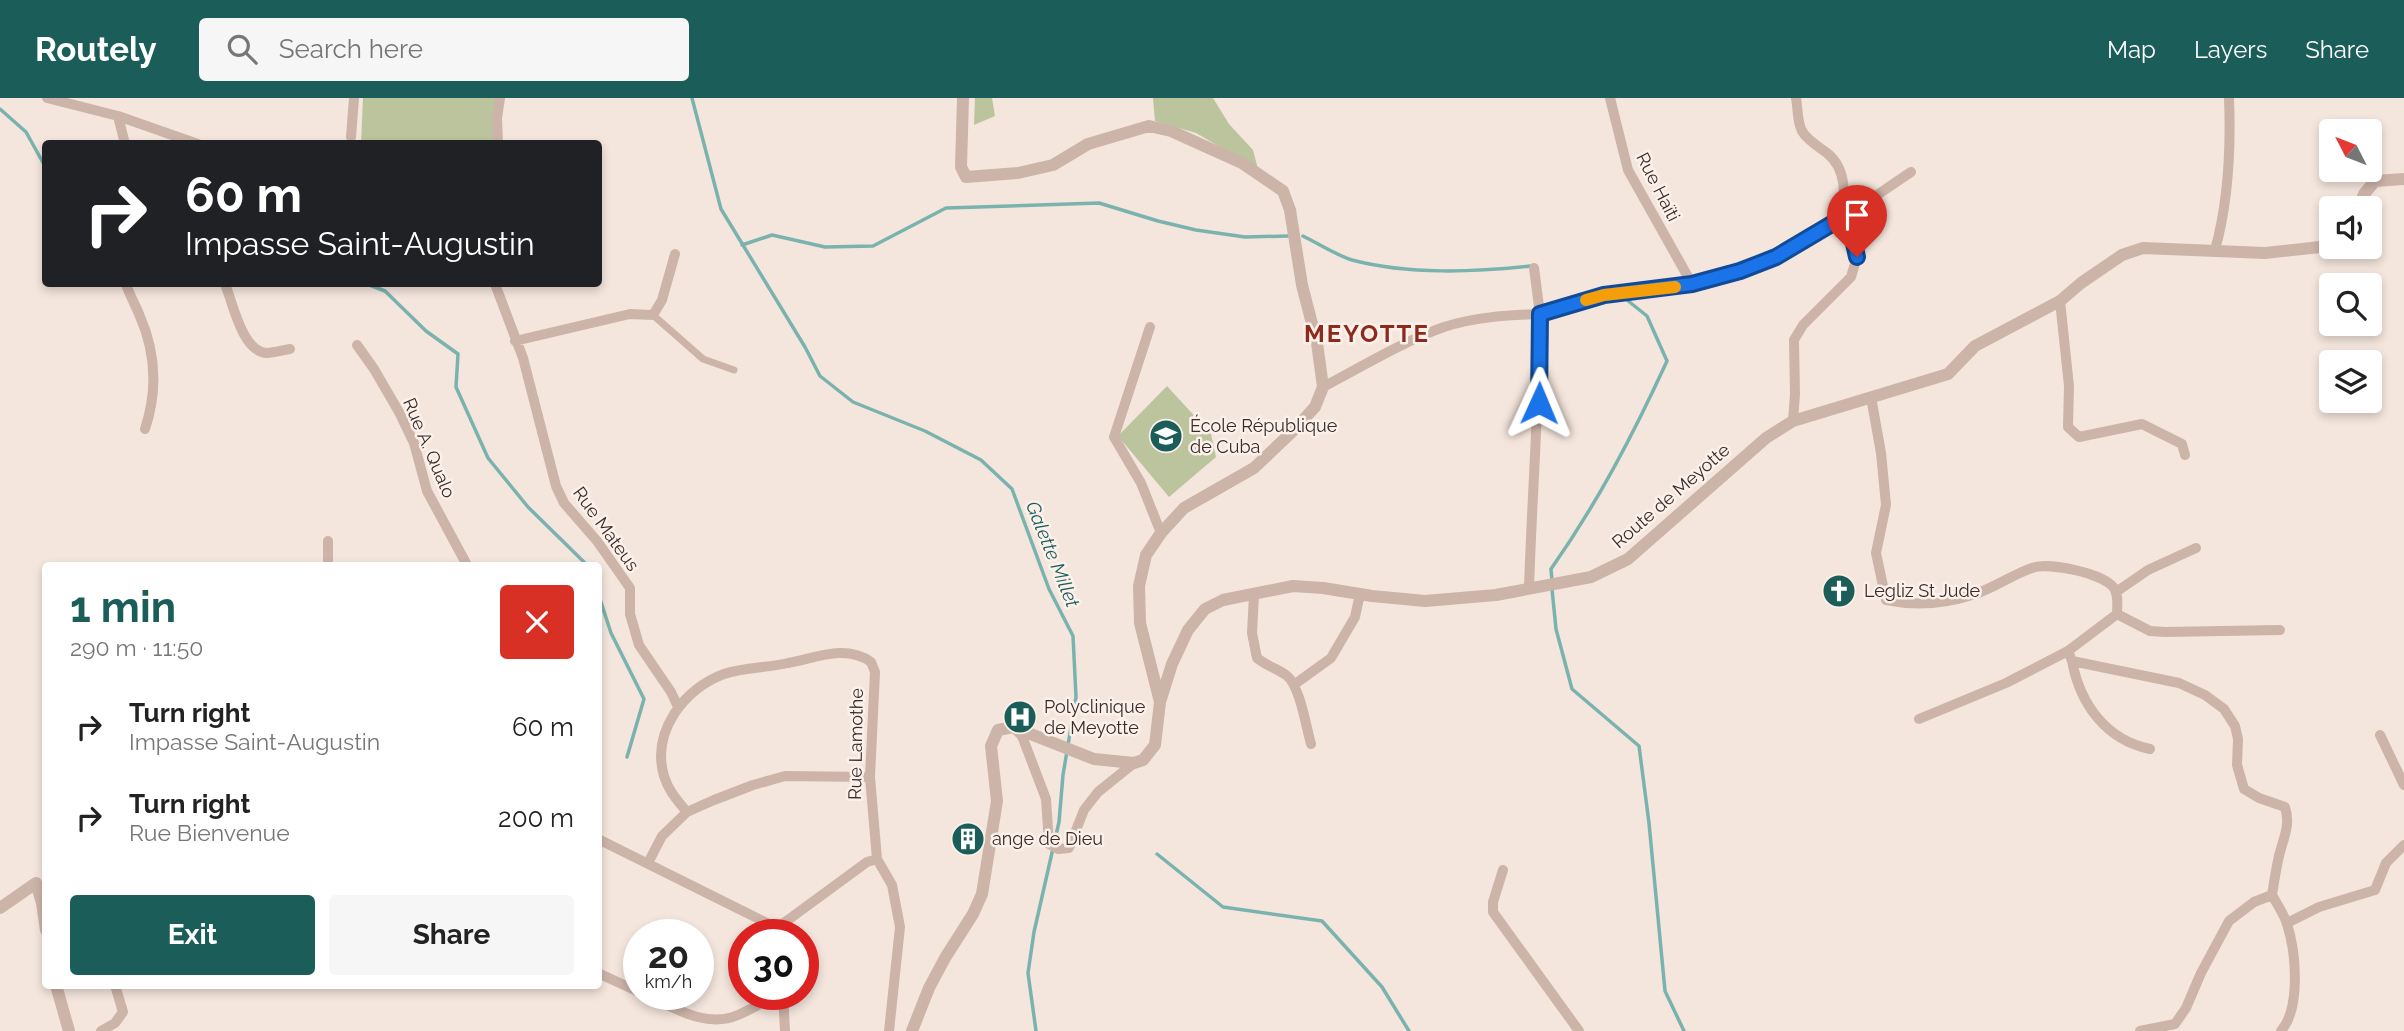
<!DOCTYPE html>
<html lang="en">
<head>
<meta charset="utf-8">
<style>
	body { margin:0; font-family:Raleway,sans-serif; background:#f6f6f6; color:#222; height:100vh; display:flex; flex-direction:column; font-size:26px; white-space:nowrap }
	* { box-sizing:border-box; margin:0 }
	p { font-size:23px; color:#767676 }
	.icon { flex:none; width:38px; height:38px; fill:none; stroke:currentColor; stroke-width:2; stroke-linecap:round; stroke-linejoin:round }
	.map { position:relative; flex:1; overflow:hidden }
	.panel { position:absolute; left:42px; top:464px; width:560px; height:427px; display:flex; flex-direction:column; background:#fff; border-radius:7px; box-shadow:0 4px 10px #0003 }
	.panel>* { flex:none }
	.top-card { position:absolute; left:42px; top:42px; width:560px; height:147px; border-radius:7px; box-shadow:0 4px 10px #0003; background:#202124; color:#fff; overflow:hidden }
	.needle { width:46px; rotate:312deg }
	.fabs { position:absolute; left:2319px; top:21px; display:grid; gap:14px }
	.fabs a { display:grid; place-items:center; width:63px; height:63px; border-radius:7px; background:#fff; box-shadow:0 4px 10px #0003; font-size:35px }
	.speed { position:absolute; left:623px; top:821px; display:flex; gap:14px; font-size:35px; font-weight:700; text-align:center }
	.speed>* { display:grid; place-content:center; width:91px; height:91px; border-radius:50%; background:#fff; box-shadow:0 4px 10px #0003; line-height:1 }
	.speed small { font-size:18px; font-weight:400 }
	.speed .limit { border:10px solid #d22; background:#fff; color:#111 }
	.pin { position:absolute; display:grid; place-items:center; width:60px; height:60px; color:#fff; margin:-72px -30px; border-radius:50% 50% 50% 0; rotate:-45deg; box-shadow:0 0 7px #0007 }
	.pin .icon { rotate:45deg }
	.me { position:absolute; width:77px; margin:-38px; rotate:1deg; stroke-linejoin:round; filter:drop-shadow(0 0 5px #0008) }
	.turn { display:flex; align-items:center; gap:24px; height:147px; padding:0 28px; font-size:32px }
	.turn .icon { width:91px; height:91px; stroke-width:2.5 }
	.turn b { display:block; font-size:49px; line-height:60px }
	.round { display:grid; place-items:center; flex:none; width:74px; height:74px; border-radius:7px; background:#f6f6f6 }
	.head { display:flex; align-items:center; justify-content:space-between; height:119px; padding:0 28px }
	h1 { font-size:42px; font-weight:700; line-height:52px; color:#1b5d59 }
	.primary-button { display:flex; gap:14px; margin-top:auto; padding:14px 28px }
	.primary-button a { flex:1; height:80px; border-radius:7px; background:#1b5d59; color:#fff; font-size:28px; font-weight:700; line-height:80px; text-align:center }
	.primary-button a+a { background:#f6f6f6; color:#222 }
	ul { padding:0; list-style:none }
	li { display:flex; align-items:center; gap:21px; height:91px; padding:0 28px }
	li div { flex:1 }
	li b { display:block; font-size:26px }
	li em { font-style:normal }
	header { display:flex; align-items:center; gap:42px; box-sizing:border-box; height:98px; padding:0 35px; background:#1b5d59; color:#fff }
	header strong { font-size:33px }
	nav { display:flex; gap:38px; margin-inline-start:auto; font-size:24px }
	.search { width:490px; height:63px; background:#f6f6f6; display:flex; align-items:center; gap:18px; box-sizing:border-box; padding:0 24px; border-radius:7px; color:#767676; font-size:26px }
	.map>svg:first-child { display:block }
	.green { fill:#bbc49c }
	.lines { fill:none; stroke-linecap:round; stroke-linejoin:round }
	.stream { stroke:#7ab3ae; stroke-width:3.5 }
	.pedestrian { stroke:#cdb4a8; stroke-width:7 }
	.minor { stroke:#cdb4a8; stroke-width:10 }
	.tertiary { stroke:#cdb4a8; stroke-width:12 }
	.route-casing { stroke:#114b97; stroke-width:18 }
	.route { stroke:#1a73e8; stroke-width:12 }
	.slow { stroke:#f59e0b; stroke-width:12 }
	.labels { text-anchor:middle; stroke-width:5; stroke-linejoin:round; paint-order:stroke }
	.street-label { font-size:18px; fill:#392c29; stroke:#fbf1ea }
	.poi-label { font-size:18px; fill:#392c29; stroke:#fbf1ea; text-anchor:start }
	.water-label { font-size:19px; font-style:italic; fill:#1b5d59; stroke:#fbf1ea }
	.district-label { font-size:24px; font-weight:bold; letter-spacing:2px; fill:#8d291d; stroke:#fbf1ea }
</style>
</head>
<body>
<header>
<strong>Routely</strong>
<div class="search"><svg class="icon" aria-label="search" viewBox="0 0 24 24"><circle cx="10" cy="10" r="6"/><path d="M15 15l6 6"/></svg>Search here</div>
<nav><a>Map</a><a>Layers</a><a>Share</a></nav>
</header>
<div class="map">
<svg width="2404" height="933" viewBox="0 0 2404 933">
	<rect width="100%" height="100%" fill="#f4e6dd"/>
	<path class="green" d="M363 0H497L493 45 361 46Z
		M975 0H992L995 18 974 27Z
		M1153 0H1213L1229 26 1253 52 1258 71 1196 35 1155 23Z
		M1167 288 1211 336 1216 359 1169 399 1118 338Z"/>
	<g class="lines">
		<path class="stream" d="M692 0 721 111 805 249 820 278 853 304 925 333 981 362 1012 391 1049 491 1073 538 1076 599 1063 677 1059 724 1034 834 1028 875 1036 933
			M0 11 26 34 46 70
			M1303 138C1319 146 1336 157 1352 162 1409 177 1474 174 1531 168
			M742 147 772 137 825 149 873 148 946 110 1099 105 1158 123 1196 132 1245 139 1288 138
			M367 186 385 193 426 233 458 256 456 289 488 360 528 409 587 467
			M1552 483 1551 471C1598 404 1633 337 1667 263L1647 218 1622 198
			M1552 491 1556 531 1572 591 1639 648 1649 725 1665 893 1684 933
			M598 495 611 535 644 601 627 659
			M1157 756 1223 809 1322 823 1382 889 1409 933"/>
		<path class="pedestrian" d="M653 217 703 261 734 272"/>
		<path class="minor" d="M47 0 118 18 198 46
			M1610 0 1628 72 1692 186
			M118 18 125 46
			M351 39 354 0
			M498 46 497 20 500 0
			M2215 152C2229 102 2231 51 2229 0
			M1534 170 1540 216C1562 209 1585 200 1608 197 1655 190 1693 188 1740 173 1803 152 1857 110 1911 74
			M126 186C129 196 135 206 139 216 156 254 158 292 145 331
			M225 186C233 205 242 254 267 255 274 255 283 252 290 251
			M495 186 523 260 556 388 564 405 597 443 630 490V516L639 547 671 594 678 609
			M2060 203 2069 288 2068 329 2079 339 2142 326 2182 346 2185 357
			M1150 229 1114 339 1141 385 1161 435
			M515 243 630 216 653 217 662 202 675 156
			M357 247 374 271 399 314 414 345 427 393 467 467
			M1323 289C1361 269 1404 243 1444 229 1475 219 1508 217 1540 216 1539 307 1532 398 1529 490
			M1871 299 1881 355 1886 407 1876 455 1886 502C1915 508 1944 506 1972 497 1993 491 2011 477 2032 470 2049 464 2103 475 2114 490 2119 498 2117 507 2117 516L2068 553 2072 563 2179 585 2205 597 2224 611 2235 628 2238 641 2237 667 2244 691 2259 700 2285 709C2291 727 2283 741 2279 758 2276 771 2274 784 2272 797L2254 804 2229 823 2201 875 2186 910 2175 926 2140 933
			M1793 323 1795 296 1794 242 1803 227 1851 179 1857 159 1853 141 1840 121C1846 99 1847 71 1827 55 1819 49 1807 42 1802 33 1797 24 1798 10 1796 0
			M328 443V467
			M2116 494 2148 472 2196 450
			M1254 497 1252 535 1257 560C1267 568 1278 571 1286 577 1300 587 1306 629 1311 646
			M2117 516 2150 533 2165 534 2280 532
			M2072 563C2080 606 2106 642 2150 651
			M1295 586 1331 560 1355 519 1360 496
			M1919 621 2006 585 2068 553
			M1013 629 1022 638 1046 701 1049 746 1058 751 1069 750 1084 712 1098 694 1134 665
			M2380 637 2404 687
			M687 714C677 702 668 692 664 678 651 633 685 590 724 576 744 569 767 570 788 565 816 560 845 546 871 564L875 574 870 679 877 761 892 787 900 829 889 933
			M598 741 777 830
			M648 765 662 738 687 714 714 702 753 687 785 678 870 679
			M1503 772 1493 804V814L1579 933
			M2272 797C2277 806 2284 816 2287 826 2296 854 2301 910 2281 933
			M2287 825 2319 809 2375 792 2386 765 2404 747
			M777 830 867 764 877 761
			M598 875 639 894
			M644 896C673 909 706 931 738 917 752 911 765 903 778 896
			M783 896 785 933
			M101 933 115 925 123 914 115 887"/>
		<path class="tertiary" d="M963 0 961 69 966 79 1018 75 1053 67 1088 46 1149 28 1171 33 1242 65 1283 93 1290 112 1302 187 1317 245 1323 289 1315 309 1293 333 1254 370 1184 410 1161 435 1146 457 1139 488 1140 525 1160 604
			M2358 110 2364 96 2375 83 2404 81
			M0 810 36 785 42 805 46 832
			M56 887 69 933
			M912 933 929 890 945 860 973 816 982 796 997 703 991 648 998 632 1013 629 1094 661 1134 665 1143 662 1155 647 1160 604 1172 566 1188 532 1205 511 1223 502 1293 488 1323 490 1372 498 1425 503 1496 497 1591 479 1628 461 1766 340 1793 323 1948 276 1975 248 2060 203 2081 185 2122 157 2143 150 2265 155 2320 149 2331 145"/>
	</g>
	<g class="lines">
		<defs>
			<path id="route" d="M1539 305 1540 216 1604 197 1692 186 1740 173 1776 159 1840 121 1853 141 1857 159"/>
		</defs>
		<use href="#route" class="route-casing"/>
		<use href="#route" class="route"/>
		<path class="slow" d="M1586 202 1604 197 1675 189"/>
	</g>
	<defs>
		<symbol id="school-disc" viewBox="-11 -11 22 22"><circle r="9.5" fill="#1b5d59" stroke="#fbf1ea"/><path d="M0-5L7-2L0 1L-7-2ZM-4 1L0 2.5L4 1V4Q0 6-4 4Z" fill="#fff"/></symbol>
		<symbol id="church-disc" viewBox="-11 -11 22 22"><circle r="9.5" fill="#1b5d59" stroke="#fbf1ea"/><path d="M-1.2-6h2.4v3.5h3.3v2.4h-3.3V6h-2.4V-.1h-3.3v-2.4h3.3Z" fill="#fff"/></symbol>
		<symbol id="hospital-disc" viewBox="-11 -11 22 22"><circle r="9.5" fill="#1b5d59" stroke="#fbf1ea"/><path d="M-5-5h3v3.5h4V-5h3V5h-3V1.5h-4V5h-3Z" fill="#fff"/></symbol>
		<symbol id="building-disc" viewBox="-11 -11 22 22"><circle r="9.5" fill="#1b5d59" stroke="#fbf1ea"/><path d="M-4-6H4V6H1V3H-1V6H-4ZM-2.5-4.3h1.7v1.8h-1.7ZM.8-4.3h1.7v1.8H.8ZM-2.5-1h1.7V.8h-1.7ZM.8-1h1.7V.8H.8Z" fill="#fff"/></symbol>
	</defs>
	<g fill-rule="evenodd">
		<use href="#school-disc" x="1147" y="319" width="38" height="38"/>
		<use href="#church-disc" x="1820" y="474" width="38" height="38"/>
		<use href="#hospital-disc" x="1001" y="600" width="38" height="38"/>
		<use href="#building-disc" x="949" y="722" width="38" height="38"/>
	</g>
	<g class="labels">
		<g class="street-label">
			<text transform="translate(1658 89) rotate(63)" y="6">Rue Haïti</text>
			<text transform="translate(429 350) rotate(67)" y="6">Rue A. Qualo</text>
			<text transform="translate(1671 398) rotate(-41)" y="6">Route de Meyotte</text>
			<text transform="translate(606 431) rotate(54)" y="6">Rue Mateus</text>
			<text transform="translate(856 646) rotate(-89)" y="6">Rue Lamothe</text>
		</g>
		<g class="poi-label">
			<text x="1190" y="334">École République<tspan x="1190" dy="21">de Cuba</tspan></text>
			<text x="1864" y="499">Legliz St Jude</text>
			<text x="1044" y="615">Polyclinique<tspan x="1044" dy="21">de Meyotte</tspan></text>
			<text x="992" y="747">ange de Dieu</text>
		</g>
		<g class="water-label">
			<text transform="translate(1053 456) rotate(68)" y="7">Galette Millet</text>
		</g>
		<g class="district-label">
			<text x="1367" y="244">MEYOTTE</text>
		</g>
	</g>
</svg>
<div class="fabs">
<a><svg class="needle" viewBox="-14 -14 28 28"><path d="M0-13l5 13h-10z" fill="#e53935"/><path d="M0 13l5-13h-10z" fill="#767676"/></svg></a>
<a><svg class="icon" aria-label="sound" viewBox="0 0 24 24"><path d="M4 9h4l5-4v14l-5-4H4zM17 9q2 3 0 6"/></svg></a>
<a><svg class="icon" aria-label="search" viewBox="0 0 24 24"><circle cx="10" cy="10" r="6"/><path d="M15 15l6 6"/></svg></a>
<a><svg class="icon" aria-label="layers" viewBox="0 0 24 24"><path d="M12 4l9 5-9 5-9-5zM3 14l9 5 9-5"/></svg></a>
</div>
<div class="speed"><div>20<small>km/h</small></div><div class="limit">30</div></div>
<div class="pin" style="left:1857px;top:159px;background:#d93025"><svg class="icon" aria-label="arrive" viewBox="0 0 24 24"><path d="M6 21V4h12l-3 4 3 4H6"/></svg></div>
<svg class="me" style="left:1539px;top:305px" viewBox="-20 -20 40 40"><path d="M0-17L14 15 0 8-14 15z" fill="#1a73e8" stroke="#fff" stroke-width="4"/></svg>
<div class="top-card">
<div class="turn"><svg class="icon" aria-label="right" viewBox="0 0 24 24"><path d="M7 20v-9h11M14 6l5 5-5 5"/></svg><div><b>60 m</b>Impasse Saint-Augustin</div></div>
</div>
<section class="panel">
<div class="head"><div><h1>1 min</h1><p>290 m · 11:50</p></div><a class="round" style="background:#d93025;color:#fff"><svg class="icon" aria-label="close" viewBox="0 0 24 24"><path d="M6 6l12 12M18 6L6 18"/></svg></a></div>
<ul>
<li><svg class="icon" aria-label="right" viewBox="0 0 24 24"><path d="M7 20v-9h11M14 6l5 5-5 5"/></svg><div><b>Turn right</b><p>Impasse Saint-Augustin</p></div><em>60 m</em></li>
<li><svg class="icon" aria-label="right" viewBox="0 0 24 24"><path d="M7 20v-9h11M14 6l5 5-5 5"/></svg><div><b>Turn right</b><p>Rue Bienvenue</p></div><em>200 m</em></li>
</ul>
<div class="primary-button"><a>Exit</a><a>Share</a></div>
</section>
</div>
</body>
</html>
